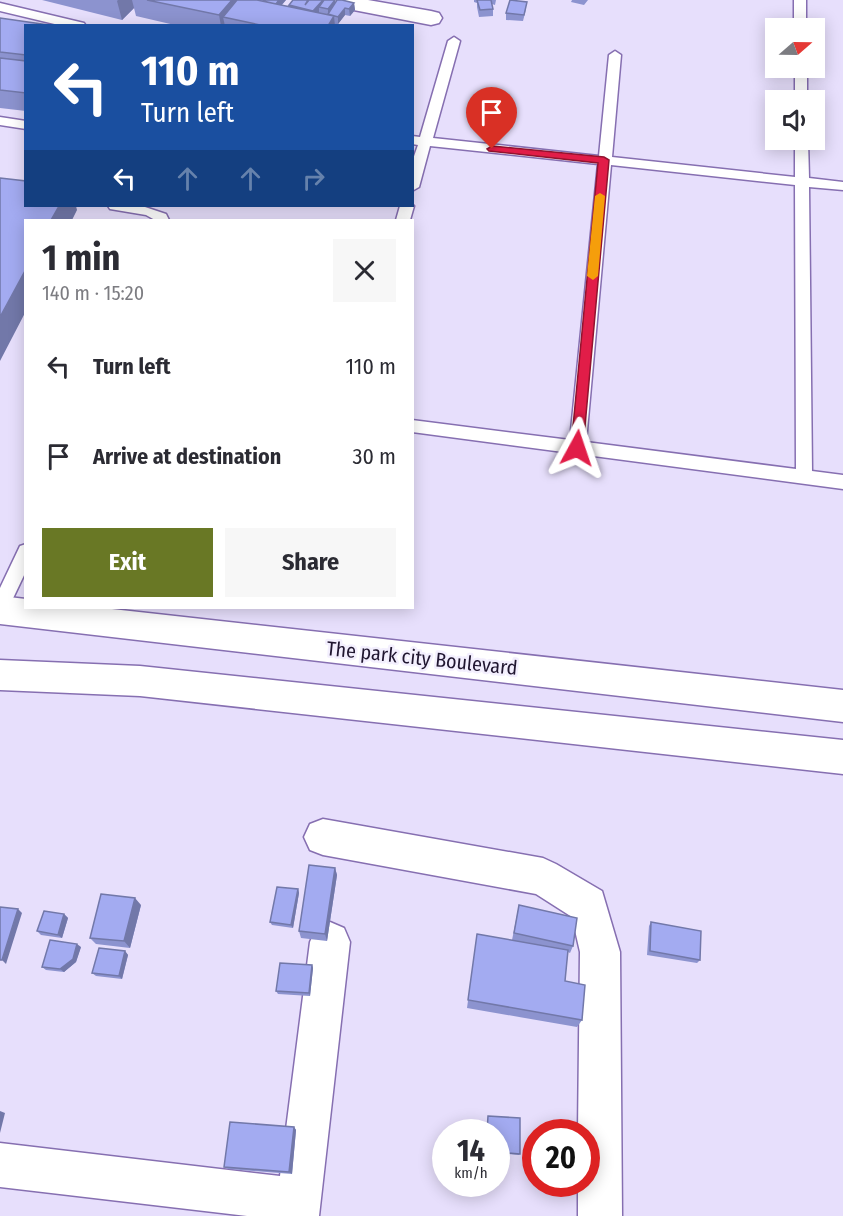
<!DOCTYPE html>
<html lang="en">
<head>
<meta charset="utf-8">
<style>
	body { margin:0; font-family:"Fira Sans Condensed",sans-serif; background:#f7f7f7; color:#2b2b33; height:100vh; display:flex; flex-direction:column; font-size:22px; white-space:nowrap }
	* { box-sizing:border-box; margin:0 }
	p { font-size:20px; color:#7c7c81 }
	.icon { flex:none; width:33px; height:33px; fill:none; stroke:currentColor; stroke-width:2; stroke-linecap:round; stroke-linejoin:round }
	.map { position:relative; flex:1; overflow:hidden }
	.details { position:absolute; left:24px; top:219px; width:390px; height:390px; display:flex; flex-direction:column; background:#fff; border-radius:0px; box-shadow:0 3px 15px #0003 }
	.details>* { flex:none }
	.guide { position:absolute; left:24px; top:24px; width:390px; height:183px; border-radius:0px; box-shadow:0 3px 15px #0003; background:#1a4fa0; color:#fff; overflow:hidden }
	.needle { width:39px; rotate:70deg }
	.controls { position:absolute; left:765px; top:18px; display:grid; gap:12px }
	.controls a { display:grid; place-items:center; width:60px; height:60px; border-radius:0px; background:#fff; box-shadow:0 3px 15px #0003; font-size:30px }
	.speed { position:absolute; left:432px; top:1119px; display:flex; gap:12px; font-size:30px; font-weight:700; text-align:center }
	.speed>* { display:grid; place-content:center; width:78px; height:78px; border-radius:50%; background:#fff; box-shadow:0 3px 15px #0003; line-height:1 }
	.speed small { font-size:15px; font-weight:400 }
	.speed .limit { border:9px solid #d22; background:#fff; color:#111 }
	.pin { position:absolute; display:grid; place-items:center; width:51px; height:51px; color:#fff; margin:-62px -26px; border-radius:50% 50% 50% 0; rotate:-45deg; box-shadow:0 0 6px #0007 }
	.pin .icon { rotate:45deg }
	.me { position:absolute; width:66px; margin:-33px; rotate:5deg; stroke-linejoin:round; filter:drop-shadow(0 0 4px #0008) }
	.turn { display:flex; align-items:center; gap:21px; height:126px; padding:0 18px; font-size:27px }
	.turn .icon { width:78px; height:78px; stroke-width:2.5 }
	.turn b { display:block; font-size:42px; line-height:51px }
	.lanes { display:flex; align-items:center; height:57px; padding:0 18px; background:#0003; justify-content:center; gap:30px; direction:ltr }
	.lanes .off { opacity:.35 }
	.round { display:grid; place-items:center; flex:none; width:63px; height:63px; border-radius:0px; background:#f7f7f7 }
	.overview { display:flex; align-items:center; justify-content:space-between; height:102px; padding:0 18px }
	h1 { font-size:36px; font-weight:700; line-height:45px }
	.action { display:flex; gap:12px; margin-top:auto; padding:12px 18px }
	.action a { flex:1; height:69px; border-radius:0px; background:#697825; color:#fff; font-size:24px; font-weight:700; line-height:69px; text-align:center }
	.action a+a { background:#f7f7f7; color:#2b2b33 }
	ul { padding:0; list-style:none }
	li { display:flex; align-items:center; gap:18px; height:90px; padding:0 18px }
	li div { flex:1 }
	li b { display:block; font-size:22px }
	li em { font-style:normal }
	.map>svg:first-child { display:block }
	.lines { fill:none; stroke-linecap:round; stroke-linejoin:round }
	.lane-casing { stroke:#866fb1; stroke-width:3 }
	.street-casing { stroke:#866fb1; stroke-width:3 }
	.lane { fill:#fff; fill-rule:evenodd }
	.street { fill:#fff; fill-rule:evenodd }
	.wall { fill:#8c93cf }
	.shaded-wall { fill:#7278a9 }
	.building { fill:#a3abf1; stroke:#7278a9; stroke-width:1.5 }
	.route { fill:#e11d48; stroke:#92132f; stroke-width:1.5 }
	.slow { fill:#f59e0b }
	.labels { text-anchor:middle; stroke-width:5; stroke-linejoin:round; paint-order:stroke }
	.street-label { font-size:20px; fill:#201630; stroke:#f3effe }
</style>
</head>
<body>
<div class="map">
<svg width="843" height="1216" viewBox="0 0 843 1216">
	<rect width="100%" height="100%" fill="#e7dffc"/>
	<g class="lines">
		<defs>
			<path id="lane" d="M794 0H806V28H794Z
				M0 3 84 23 86 26H63L0 11Z
				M454 37 460 41 433 138 599 156 609 55 615 51 621 55 612 157 795 177V140H808L809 178 843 182V190L809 187 812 471 843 475V489L412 432V420L570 440 598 164 430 146 419 187 412 191V162L418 145 412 144V136L420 137 448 41ZM611 165 795 185 796 469 586 442Z
				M795 68H807V100H795Z
				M0 117 26 121V129L0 125Z
				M412 204 414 206 410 220H396L400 206Z
				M108 206H142L166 214 169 220H155L146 215 110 209Z
				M26 544V571L6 613 0 616V588L20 546Z"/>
			<path id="street" d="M322 0H368L431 11 439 13 442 18 439 23 431 25 333 6 325 5Z
				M0 596 26 599V608H103L843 690V722L0 624Z
				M0 660 140 666 843 740V774L140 696 0 690Z
				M323 819 543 858 556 864 602 891 620 952 622 1216H578V1184H586V1132H578L580 952 572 917 536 894 323 855 310 850 304 837 310 824Z
				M330 922 344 928 350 942 319 1216H247L0 1187V1143L280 1176 310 942 316 928Z"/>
		</defs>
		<use href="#lane" class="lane-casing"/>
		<use href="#street" class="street-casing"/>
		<use href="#lane" class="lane"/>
		<use href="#street" class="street"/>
	</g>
	<path class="wall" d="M42 0H286L282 5 289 7V5L335 0V2L354 3 355 10 350 16 345 15 338 24H335V26H179L136 16 134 8 122 20Z
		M474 0H496L495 5 492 4 493 9V16L479 17 477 7V3L474 2Z
		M572 0H588L584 5 571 2Z
		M526 9 523 21 506 20V13Z
		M0 18 26 26V111L0 108Z
		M335 868 337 875 327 941 301 938 299 931Z
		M298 889 299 893 293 928 272 925 270 922Z
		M141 905 130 948 96 944 90 938Z
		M519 905 573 946 570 953 568 952 565 981 582 1020 577 1027 467 1008 477 934 512 940Z
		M64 914 68 918 62 938 41 935 37 931Z
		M651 922 700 960 697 963 647 955 649 926Z
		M81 947 76 962 64 972 46 970 42 967Z
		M125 951 128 955 122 979 96 976 92 973Z
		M312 965 313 968 310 996 278 994 276 991Z
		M488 1116 520 1154 519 1155 496 1153V1132H486Z
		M294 1127 296 1130 292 1174 228 1169 224 1167Z"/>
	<path class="shaded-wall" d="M118 0H132L134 8 122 20 117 1Z
		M232 0H237L223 17 225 26H221L219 15Z
		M279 0H286L275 12V5Z
		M323 0H325L319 7V12L314 18 313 11Z
		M335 0 336 6 328 16V9Z
		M354 3 355 10 350 16 349 9Z
		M345 8V15L338 24V17Z
		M334 16 335 26H328Z
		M59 206H76L77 210 72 220H51Z
		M26 269V311L0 361V317Z
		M335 868 337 875 327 941 325 934Z
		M298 889 299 893 293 928 291 925Z
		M135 898 141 905 130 948 124 941Z
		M18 909 22 913 6 964 2 960Z
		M64 914 68 918 62 938 58 935Z
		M77 944 81 947 76 962 64 972 60 969Z
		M125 951 128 955 122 979 119 976Z
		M312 965 313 968 310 996 309 993Z
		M0 1111 5 1113 0 1133Z
		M294 1127 296 1130 292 1174 289 1172Z"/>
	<path class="building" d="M147 0H232L219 15Z
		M237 0H257L334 16 328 26H265L223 17Z
		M264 0H279L276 4 263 1Z
		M293 0H308L305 5 309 0H323L313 11 289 5Z
		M324 0H335L328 9 319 7Z
		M337 0H342L354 3 349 9 345 8 338 17 328 14Z
		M477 0H491L493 9 480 10Z
		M510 0 527 2 524 15 506 13Z
		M0 18 56 26H26V55L0 52Z
		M0 58 26 61V93L0 90Z
		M0 178 26 181V206H59L51 220H26V269L0 317Z
		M309 865 335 868 325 934 299 931Z
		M277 887 298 889 291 925 270 922Z
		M101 894 135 898 124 941 90 938Z
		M519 905 577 918 573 946 514 933Z
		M0 907 18 909 2 960H0Z
		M44 911 64 914 58 935 37 931Z
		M651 922 701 931 700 960 650 951Z
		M477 934 568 950 565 981 585 985 582 1020 468 1000Z
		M50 940 77 944 73 959 60 969 42 967Z
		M99 948 125 951 119 976 92 973Z
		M280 963 312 965 309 993 276 991Z
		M488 1116 520 1118V1154L496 1152V1132H487Z
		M230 1122 294 1127 289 1172 224 1167Z"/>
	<path class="route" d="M492 146 604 157 609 160 583 448 577 453 571 448 598 163 489 151 487 149Z"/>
	<path class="slow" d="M600 193 605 196 598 276 593 280 587 276 595 196Z"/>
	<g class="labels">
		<g class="street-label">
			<text transform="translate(422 658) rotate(6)" y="7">The park city Boulevard</text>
		</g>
	</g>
</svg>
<div class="controls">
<a><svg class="needle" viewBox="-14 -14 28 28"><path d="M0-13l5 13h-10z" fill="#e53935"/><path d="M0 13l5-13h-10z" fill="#7c7c81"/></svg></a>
<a><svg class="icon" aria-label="sound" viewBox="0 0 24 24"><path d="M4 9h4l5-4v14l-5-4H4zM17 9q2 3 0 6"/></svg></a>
</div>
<div class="speed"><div>14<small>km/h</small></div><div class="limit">20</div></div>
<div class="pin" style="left:492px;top:149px;background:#d93025"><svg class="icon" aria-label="arrive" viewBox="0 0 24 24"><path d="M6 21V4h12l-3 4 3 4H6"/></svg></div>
<svg class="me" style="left:577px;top:448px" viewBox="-20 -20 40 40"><path d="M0-17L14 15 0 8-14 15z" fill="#e11d48" stroke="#fff" stroke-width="4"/></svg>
<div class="guide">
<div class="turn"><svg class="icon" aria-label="left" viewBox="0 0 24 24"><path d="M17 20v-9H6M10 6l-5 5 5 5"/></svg><div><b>110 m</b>Turn left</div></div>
<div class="lanes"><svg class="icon" aria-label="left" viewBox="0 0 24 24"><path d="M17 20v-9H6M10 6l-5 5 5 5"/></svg><svg class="icon off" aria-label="ahead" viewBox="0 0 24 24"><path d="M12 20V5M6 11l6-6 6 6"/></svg><svg class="icon off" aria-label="ahead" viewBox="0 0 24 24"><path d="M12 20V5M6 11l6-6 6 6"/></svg><svg class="icon off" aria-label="right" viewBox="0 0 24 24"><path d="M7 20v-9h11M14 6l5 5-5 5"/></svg></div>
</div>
<section class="details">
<div class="overview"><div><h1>1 min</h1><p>140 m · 15:20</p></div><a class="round"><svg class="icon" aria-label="close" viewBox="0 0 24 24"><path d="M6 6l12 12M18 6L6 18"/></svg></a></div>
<ul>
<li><svg class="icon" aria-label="left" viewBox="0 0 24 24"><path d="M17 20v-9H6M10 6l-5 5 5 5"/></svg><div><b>Turn left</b></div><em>110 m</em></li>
<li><svg class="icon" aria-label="arrive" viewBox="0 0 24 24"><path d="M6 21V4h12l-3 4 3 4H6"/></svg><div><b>Arrive at destination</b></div><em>30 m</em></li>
</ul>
<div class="action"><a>Exit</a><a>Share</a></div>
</section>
</div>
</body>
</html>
